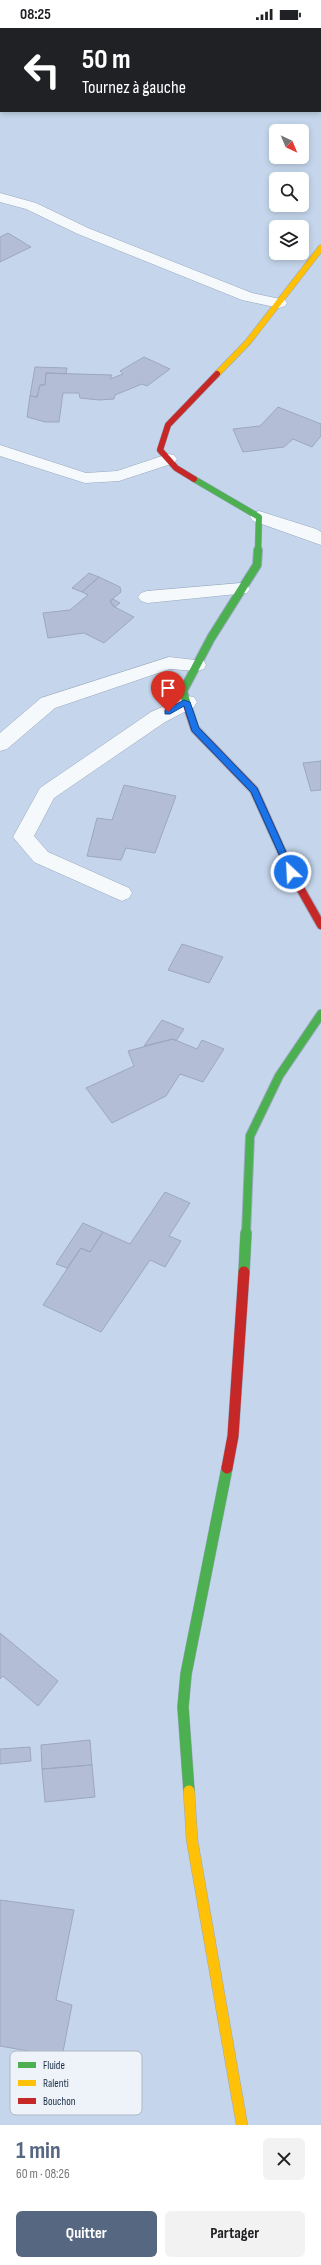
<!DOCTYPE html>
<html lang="fr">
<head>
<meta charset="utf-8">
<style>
	body { margin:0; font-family:"Sofia Sans Condensed",sans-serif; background:#f2f2f2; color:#202124; height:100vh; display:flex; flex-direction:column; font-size:15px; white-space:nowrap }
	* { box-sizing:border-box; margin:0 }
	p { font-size:13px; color:#757577 }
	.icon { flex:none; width:22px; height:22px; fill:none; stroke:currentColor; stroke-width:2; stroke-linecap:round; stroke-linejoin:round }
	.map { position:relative; height:2097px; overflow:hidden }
	.sheet { display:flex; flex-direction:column; background:#fff; flex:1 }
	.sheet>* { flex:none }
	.hud { position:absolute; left:0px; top:0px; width:321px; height:84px; box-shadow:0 2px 6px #0003; background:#202124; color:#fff; overflow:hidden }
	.needle { width:26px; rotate:136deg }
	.controls { position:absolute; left:269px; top:96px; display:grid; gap:8px }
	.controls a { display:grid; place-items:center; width:40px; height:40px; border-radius:6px; background:#fff; box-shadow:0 2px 6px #0003; font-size:20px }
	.pin { position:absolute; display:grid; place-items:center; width:34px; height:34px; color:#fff; margin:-41px -17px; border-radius:50% 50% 50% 0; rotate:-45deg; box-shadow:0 0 4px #0007 }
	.pin .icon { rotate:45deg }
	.me { position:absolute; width:44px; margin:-22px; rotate:335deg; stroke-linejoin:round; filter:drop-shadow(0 0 3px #0008) }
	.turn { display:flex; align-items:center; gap:14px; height:84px; padding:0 16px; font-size:18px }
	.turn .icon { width:52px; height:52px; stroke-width:2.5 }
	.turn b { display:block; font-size:28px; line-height:34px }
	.round { display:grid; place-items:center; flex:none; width:42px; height:42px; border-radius:6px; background:#f2f2f2 }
	.summary { display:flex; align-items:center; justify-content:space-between; height:68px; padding:0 16px }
	h1 { font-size:24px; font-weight:700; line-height:30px; color:#566881 }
	.action { display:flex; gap:8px; margin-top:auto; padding:8px 16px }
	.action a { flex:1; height:46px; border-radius:6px; background:#566881; color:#fff; font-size:16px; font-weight:700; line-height:46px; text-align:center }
	.action a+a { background:#f2f2f2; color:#202124 }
	.status { display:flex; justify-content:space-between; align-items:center; height:28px; padding:0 20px; background:#fff; direction:ltr }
	.status svg { height:11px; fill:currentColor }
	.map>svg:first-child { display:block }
	.building { fill:#b3bdd5; stroke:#9da7be }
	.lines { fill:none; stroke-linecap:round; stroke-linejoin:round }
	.lane-casing { stroke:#98a8be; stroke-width:1 }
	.street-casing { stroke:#98a8be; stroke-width:1 }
	.fast-far2-casing { stroke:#98a8be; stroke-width:7 }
	.fast-far1-casing { stroke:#98a8be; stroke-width:10 }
	.fast-casing { stroke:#98a8be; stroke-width:12 }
	.slow-far1-casing { stroke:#98a8be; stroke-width:7 }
	.slow-casing { stroke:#98a8be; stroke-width:12 }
	.jam-far2-casing { stroke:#98a8be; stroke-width:7 }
	.jam-far1-casing { stroke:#98a8be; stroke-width:10 }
	.jam-casing { stroke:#98a8be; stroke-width:12 }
	.lane { fill:#f6f9fc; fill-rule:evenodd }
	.street { fill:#f6f9fc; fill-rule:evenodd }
	.fast-far2 { stroke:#4caf50; stroke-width:6 }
	.fast-far1 { stroke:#4caf50; stroke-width:8 }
	.fast { stroke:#4caf50; stroke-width:11 }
	.slow-far1 { stroke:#ffc107; stroke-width:6 }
	.slow { stroke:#ffc107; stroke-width:11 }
	.jam-far2 { stroke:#c62828; stroke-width:6 }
	.jam-far1 { stroke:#c62828; stroke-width:8 }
	.jam { stroke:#c62828; stroke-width:11 }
	.route { fill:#1a73e8; stroke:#114b97 }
	.key { fill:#eef3f9; stroke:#aeb8c4; stroke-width:1 }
	.key-label { font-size:11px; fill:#1a2d47 }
</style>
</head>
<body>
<div class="status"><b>08:25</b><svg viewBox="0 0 49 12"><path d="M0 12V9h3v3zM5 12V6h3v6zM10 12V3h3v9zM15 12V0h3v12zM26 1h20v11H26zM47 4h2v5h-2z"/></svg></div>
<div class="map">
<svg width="321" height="2097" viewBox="0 0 321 2097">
	<rect width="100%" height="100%" fill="#c5d6ec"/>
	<path class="building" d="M8 205 31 219 0 234V209Z
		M144 329 170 341 147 358 142 356 115 367 114 371 99 372 80 370 79 365H63L59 394H45L27 389 30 368 37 369 40 357H45L46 345 112 347 110 351 123 346 120 343Z
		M35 339 67 340 66 346 46 345 45 357H40L37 369 30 368Z
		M278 379 321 396V408L312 419 293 411 284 419 243 424 233 401 260 398Z
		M89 545 99 549 82 564 72 560Z
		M99 549 120 559 121 564 110 573 113 578 134 589 104 615 84 605 48 610 43 585 70 582 88 567 82 564Z
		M113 571 120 575 115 579 110 573Z
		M321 733V762L311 763 303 735Z
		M124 757 176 768 155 825 126 820 121 832 87 828 97 790 112 792Z
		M182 916 223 929 209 955 168 942Z
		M162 992 184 1001 176 1013 173 1011 144 1018Z
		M173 1011 197 1021 202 1012 224 1021 203 1054 180 1046 166 1068 112 1095 86 1060 134 1038 128 1023Z
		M165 1164 190 1175 169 1208 181 1213 165 1239 150 1232 101 1304 43 1277 81 1220 90 1224 103 1204 130 1216Z
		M83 1195 103 1204 90 1224 81 1220 67 1240 56 1236Z
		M0 1605 58 1653 38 1678 3 1648 0 1651Z
		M90 1712 92 1737 42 1741 41 1717Z
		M30 1719 31 1733 0 1736V1721Z
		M92 1737 95 1769 45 1774 42 1741Z
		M0 1872 74 1882 56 1972 72 1977 62 2029 0 2018Z"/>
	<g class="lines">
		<defs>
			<path id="lane" d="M0 417 86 445 117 443 168 426 174 427 177 431 174 435 119 453 85 455 0 428Z
				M259 483 316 501 321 504V517L253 493 250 489 253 485Z
				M241 555 247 557 250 561 247 565 147 575 141 573 138 569 141 565 147 563Z
				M169 629 204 633 206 637 204 641 197 643 170 641 55 680 7 721 0 723V705L41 670Z
				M187 668 194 669 197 674 194 679 165 694 54 770 34 808 48 824 129 860 132 865 129 870 122 873 115 870 34 834 13 809 40 760 151 684Z"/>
			<path id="street" d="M0 165 36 175 88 200 252 265 285 272 287 275 285 278 279 280 242 272 78 206 26 181 0 174Z"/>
			<path id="fast-far2" d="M194 451 259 489 258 523"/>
			<path id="fast-far1" d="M187 677 183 663 211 610 257 537 258 522
				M246 1206 250 1108 279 1048 321 986"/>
			<path id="fast" d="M244 1244 246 1205
				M189 1763 183 1679 186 1646 227 1440"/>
			<path id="slow-far1" d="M217 346 248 314 321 220"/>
			<path id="slow" d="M189 1763 192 1812 242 2097"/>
			<path id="jam-far2" d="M194 451 176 440 160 422 168 397 217 346"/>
			<path id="jam-far1" d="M187 677 195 701 254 762 291 844 321 897"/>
			<path id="jam" d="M227 1440 233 1408 244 1244"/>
		</defs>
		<use href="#lane" class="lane-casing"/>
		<use href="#street" class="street-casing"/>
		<use href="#fast-far2" class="fast-far2-casing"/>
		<use href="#fast-far1" class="fast-far1-casing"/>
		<use href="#fast" class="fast-casing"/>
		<use href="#slow-far1" class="slow-far1-casing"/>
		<use href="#slow" class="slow-casing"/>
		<use href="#jam-far2" class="jam-far2-casing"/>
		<use href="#jam-far1" class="jam-far1-casing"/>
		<use href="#jam" class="jam-casing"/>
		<use href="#lane" class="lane"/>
		<use href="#street" class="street"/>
		<use href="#fast-far2" class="fast-far2"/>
		<use href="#fast-far1" class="fast-far1"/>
		<use href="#fast" class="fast"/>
		<use href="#slow-far1" class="slow-far1"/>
		<use href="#slow" class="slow"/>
		<use href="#jam-far2" class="jam-far2"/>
		<use href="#jam-far1" class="jam-far1"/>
		<use href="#jam" class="jam"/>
	</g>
	<path class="route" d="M184 672 190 674 199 700 257 760 295 844 294 846H288L287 844 251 764 192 703 184 678 170 686H165V682Z"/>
	<rect x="10" y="2023" width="132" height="64" rx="6" class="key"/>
	<rect x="18" y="2034" width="18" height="6" fill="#4caf50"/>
	<rect x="18" y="2052" width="18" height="6" fill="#ffc107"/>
	<rect x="18" y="2070" width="18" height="6" fill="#c62828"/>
	<g class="key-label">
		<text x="43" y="2041">Fluide</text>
		<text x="43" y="2059">Ralenti</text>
		<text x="43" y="2077">Bouchon</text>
	</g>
</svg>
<div class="controls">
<a><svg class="needle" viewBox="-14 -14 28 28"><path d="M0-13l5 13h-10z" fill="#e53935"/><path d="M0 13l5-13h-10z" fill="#757577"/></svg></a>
<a><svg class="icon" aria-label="search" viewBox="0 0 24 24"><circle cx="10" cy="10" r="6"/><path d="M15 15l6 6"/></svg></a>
<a><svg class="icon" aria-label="layers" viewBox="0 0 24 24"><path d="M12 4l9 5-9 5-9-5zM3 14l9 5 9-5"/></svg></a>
</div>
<div class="pin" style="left:168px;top:684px;background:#d93025"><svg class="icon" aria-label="arrive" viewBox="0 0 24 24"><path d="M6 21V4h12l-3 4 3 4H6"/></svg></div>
<svg class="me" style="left:291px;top:844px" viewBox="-20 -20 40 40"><circle r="17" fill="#1a73e8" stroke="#fff" stroke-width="3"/><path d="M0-11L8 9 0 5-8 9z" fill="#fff"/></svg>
<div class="hud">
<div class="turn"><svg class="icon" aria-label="left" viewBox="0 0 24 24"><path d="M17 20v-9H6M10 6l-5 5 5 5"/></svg><div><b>50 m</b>Tournez à gauche</div></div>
</div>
</div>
<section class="sheet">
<div class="summary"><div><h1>1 min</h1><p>60 m · 08:26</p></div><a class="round"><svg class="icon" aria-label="close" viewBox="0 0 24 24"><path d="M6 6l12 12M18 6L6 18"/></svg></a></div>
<div class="action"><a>Quitter</a><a>Partager</a></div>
</section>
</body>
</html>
